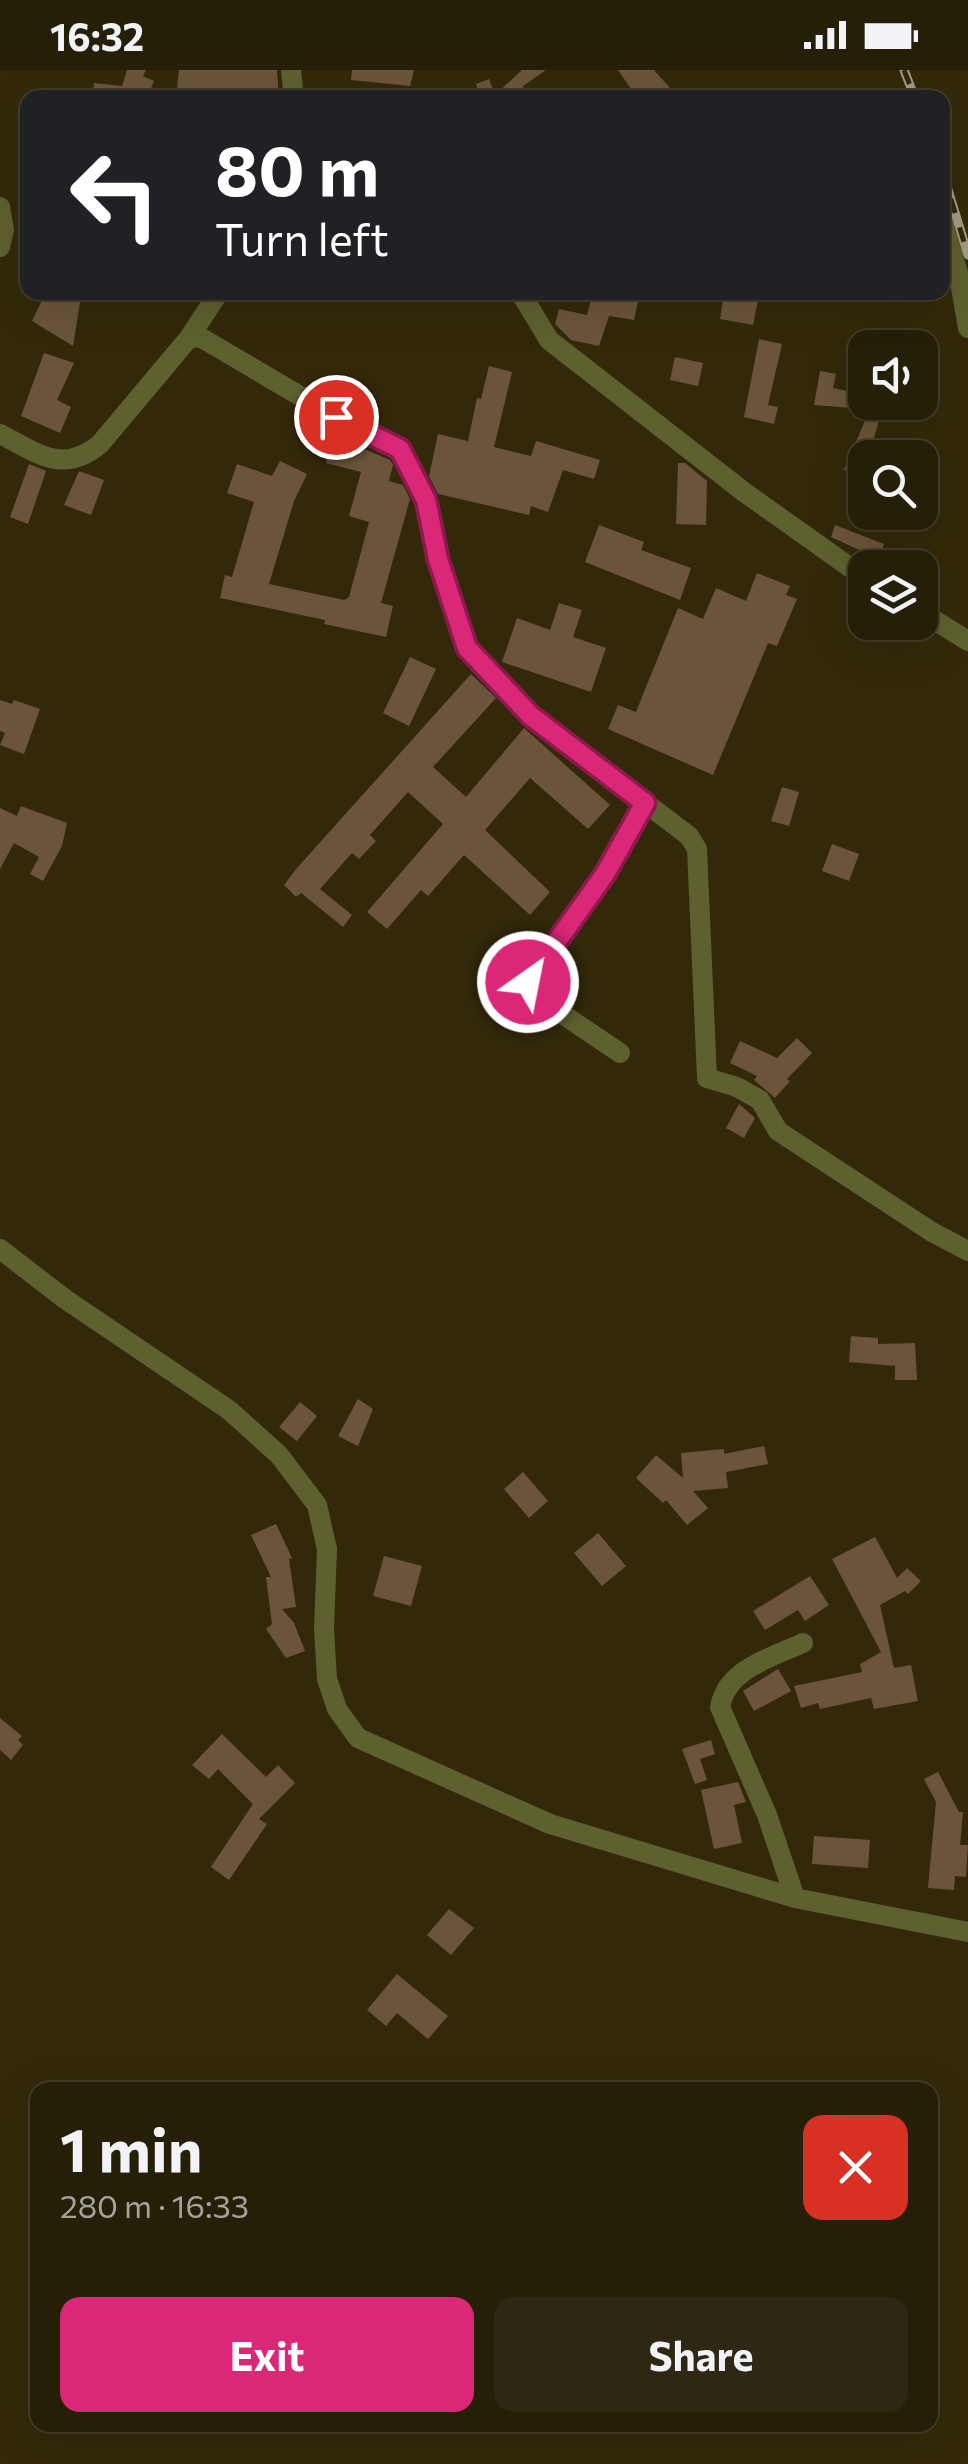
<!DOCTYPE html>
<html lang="en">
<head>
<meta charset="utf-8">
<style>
	body { margin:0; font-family:Commissioner,sans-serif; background:#2e2712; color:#f1f3f6; height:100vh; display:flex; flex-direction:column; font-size:38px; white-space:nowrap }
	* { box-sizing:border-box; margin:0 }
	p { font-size:32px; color:#a4a29c }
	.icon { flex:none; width:55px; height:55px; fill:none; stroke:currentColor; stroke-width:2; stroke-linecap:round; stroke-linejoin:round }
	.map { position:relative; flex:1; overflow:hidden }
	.drawer { position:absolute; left:30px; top:2012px; width:908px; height:350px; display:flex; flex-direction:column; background:#261f08; border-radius:20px; box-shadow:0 10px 40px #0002,0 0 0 2px #423d29 }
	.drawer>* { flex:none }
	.top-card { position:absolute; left:20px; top:20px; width:930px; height:210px; border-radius:20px; box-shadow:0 10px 40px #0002,0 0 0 2px #423d29; background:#202124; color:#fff; overflow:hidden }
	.controls { position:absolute; left:848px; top:260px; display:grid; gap:20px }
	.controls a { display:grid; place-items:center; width:90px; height:90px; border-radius:20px; background:#261f08; box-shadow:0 10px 40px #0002,0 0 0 2px #423d29; font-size:50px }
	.pin { position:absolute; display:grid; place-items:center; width:85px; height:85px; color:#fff; margin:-42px; border:5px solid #fff; border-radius:50%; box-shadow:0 2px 10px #0007 }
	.me { position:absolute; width:110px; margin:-55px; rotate:33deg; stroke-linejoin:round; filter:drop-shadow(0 0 8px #0008) }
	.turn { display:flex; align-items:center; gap:35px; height:210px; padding:0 30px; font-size:45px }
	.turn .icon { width:130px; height:130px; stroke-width:2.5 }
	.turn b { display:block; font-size:70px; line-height:85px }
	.round { display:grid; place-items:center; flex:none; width:105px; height:105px; border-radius:20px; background:#2e2712 }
	.summary { display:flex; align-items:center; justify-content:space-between; height:170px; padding:0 30px }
	h1 { font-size:60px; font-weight:700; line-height:75px }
	.action { display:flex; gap:20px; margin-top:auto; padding:20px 30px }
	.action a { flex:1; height:115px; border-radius:20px; background:#db2777; color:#fff; font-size:40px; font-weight:700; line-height:115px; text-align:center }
	.action a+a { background:#2e2712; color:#f1f3f6 }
	.status { display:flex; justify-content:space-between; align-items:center; height:70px; padding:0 50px; background:#261f08; direction:ltr }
	.status svg { height:28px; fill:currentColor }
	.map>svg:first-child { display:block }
	.building { fill:#6b543b }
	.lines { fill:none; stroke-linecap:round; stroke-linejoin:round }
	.minor { stroke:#5e602f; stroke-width:20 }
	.rail-casing { stroke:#a39b85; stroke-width:9 }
	.rail { stroke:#33290a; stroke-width:5; stroke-dasharray:15; stroke-linecap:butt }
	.route-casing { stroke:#8e194d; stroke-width:25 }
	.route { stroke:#db2777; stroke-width:18 }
</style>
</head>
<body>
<div class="status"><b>16:32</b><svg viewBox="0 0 49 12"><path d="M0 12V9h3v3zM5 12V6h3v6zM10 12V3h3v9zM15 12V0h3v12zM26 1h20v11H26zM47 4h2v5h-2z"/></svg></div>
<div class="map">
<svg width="968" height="2394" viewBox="0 0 968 2394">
	<rect width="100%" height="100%" fill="#33290a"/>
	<path class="building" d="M127 0H146L143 6 154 11 147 28H93L94 13 122 16Z
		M179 0H277L279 28H176Z
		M352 0H414L410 16 351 10Z
		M522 0H546L523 16 526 28H481L476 14 489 9 495 25Z
		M618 0H654L679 28H657L648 18 636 26Z
		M46 222H60L80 232 73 276 32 251Z
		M593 222H640L634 250 609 246 599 276 571 270 555 254 559 239 587 245Z
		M724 223 758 230 753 255 720 249Z
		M759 269 782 274 768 335 778 337 774 354 744 347Z
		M44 283 74 293 57 330 71 337 60 363 21 346Z
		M675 287 703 293 698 316 670 310Z
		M489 296 512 302 494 377 531 386 536 371 600 390 594 409 563 400 548 442 531 436 529 445 438 424 429 406 438 364 468 371 477 328 481 329Z
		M820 301 836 304 833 318 865 325V339L814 335Z
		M867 346 879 351 863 405 844 400Z
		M328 374 362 378 390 390 393 395 389 411 403 415 410 429 381 533 393 536 386 567 324 554 325 550 220 528 225 505 232 507 254 432 227 423 237 394 272 406 280 391 307 404 294 431 269 514 344 530 349 527 369 452 349 446 361 402 326 393Z
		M678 393H685L707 411 706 455 676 454Z
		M29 394 46 401 28 454 10 447Z
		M79 401 104 410 91 445 64 435Z
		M599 455 644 472 641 480 691 498 680 530 585 492Z
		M835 455 884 474 879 489 831 467Z
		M757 503 790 516 786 525 797 529 777 576 768 573 713 705 608 659 618 635 636 642 678 538 703 549 716 518 746 531Z
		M559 533 582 540 573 567 606 578 591 622 502 592 517 548 550 560Z
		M410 587 436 599 409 656 383 643Z
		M471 604 496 628 433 697 466 727 524 658 610 735 588 759 530 708 485 760 550 822 530 845 464 785 428 826 421 820 387 859 367 842 443 754 408 722 370 765 376 771 359 789 352 783 320 819 352 845 343 857 301 823 296 827 284 815 297 798Z
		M0 630 12 634 14 630 40 639 24 684 0 675 5 663 0 661Z
		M782 717 799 722 789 756 771 751Z
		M21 736 67 753 62 776 43 811 30 804 39 787 14 773 0 799V738L17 746Z
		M832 774 859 784 849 811 822 801Z
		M797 968 812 983 787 1009 790 1011 775 1028 754 1010 757 1006 730 993 740 971 777 988Z
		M739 1034 755 1048 744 1068 726 1058Z
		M851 1266 878 1268V1274L915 1273 917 1310H895V1296L849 1292Z
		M358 1329 373 1339 358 1376 338 1366Z
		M300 1332 317 1346 297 1371 279 1357Z
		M764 1376 768 1394 726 1402 728 1418 693 1421 708 1438 687 1455 666 1430 663 1433 636 1408 656 1385 683 1408 681 1383 724 1379V1384Z
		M523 1402 548 1431 529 1448 504 1419Z
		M276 1454 292 1488 289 1489 296 1537 282 1539 294 1553 305 1581 286 1588 266 1559 272 1554 266 1507H271L251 1465Z
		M598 1463 626 1496 602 1516 574 1483Z
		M875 1467 897 1508 907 1498 921 1511 908 1524 905 1521 880 1535 894 1598 911 1595 918 1631 874 1639 871 1628 820 1639 818 1633 801 1638 794 1616 862 1602 860 1594 881 1582 832 1489Z
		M384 1486 422 1496 411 1536 373 1526Z
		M810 1506 829 1535 805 1551 798 1540 765 1560 753 1541Z
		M778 1599 791 1621 754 1641 743 1621Z
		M0 1648 22 1666 18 1670 23 1675 11 1690 0 1680Z
		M222 1664 266 1707 278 1695 295 1713 259 1749 267 1754 229 1810 211 1797 253 1734 218 1699 209 1709 192 1695Z
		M711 1670 715 1684 700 1689 707 1710 695 1714 682 1679Z
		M938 1702 959 1742H963L960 1775H968L966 1807 955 1806 954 1820 928 1818 936 1732 924 1709Z
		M738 1712 746 1732 734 1735 742 1773 714 1779 701 1720Z
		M814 1766 870 1770 868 1798 812 1794Z
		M449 1839 474 1858 451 1885 427 1865Z
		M397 1904 448 1946 428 1969 397 1943 386 1956 367 1940Z"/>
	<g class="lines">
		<path class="minor" d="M291 0 294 28
			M0 137 4 160 0 177
			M942 150 959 206 968 258
			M520 222 549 270 744 422 865 508
			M189 268 219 222
			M0 364C37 383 63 405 100 374L189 268 200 267 368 366 400 379 426 430 438 489 467 578 531 646 689 766 697 779 707 1008 737 1017 760 1030 778 1061 932 1162 968 1181
			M920 541 968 571
			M620 983 549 935 528 912 605 804 645 733
			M0 1179 65 1229 229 1340 279 1385 317 1435 327 1479 324 1559 327 1609 337 1639 358 1668 550 1754 795 1828 968 1862
			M795 1828 767 1745 720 1637C727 1599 770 1588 803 1573"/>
		<defs>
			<path id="rail" d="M904 0 915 28
				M942 100 968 185"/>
		</defs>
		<use href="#rail" class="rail-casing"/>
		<use href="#rail" class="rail"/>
	</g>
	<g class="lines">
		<defs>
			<path id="route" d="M336 347 400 379 426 430 438 489 467 578 531 646 645 733 605 804 528 912"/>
		</defs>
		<use href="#route" class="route-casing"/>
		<use href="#route" class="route"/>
	</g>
</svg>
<div class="controls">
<a><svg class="icon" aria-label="sound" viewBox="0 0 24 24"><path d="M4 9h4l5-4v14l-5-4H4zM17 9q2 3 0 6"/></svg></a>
<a><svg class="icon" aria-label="search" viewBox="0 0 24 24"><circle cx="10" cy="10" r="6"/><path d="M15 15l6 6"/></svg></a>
<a><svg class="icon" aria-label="layers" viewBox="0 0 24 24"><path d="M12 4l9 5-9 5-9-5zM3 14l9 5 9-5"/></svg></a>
</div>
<div class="pin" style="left:336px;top:347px;background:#d93025"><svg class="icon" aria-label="arrive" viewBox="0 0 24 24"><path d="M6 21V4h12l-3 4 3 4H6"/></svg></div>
<svg class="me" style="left:528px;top:912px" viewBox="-20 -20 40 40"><circle r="17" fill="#db2777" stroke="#fff" stroke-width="3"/><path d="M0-11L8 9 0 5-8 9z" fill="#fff"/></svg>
<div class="top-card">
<div class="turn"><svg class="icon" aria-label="left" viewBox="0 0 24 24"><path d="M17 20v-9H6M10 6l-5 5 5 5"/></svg><div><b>80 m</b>Turn left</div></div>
</div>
<section class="drawer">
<div class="summary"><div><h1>1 min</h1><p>280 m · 16:33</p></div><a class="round" style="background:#d93025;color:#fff"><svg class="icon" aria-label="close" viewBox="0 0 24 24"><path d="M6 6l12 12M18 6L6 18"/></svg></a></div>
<div class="action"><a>Exit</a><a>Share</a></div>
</section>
</div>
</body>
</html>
